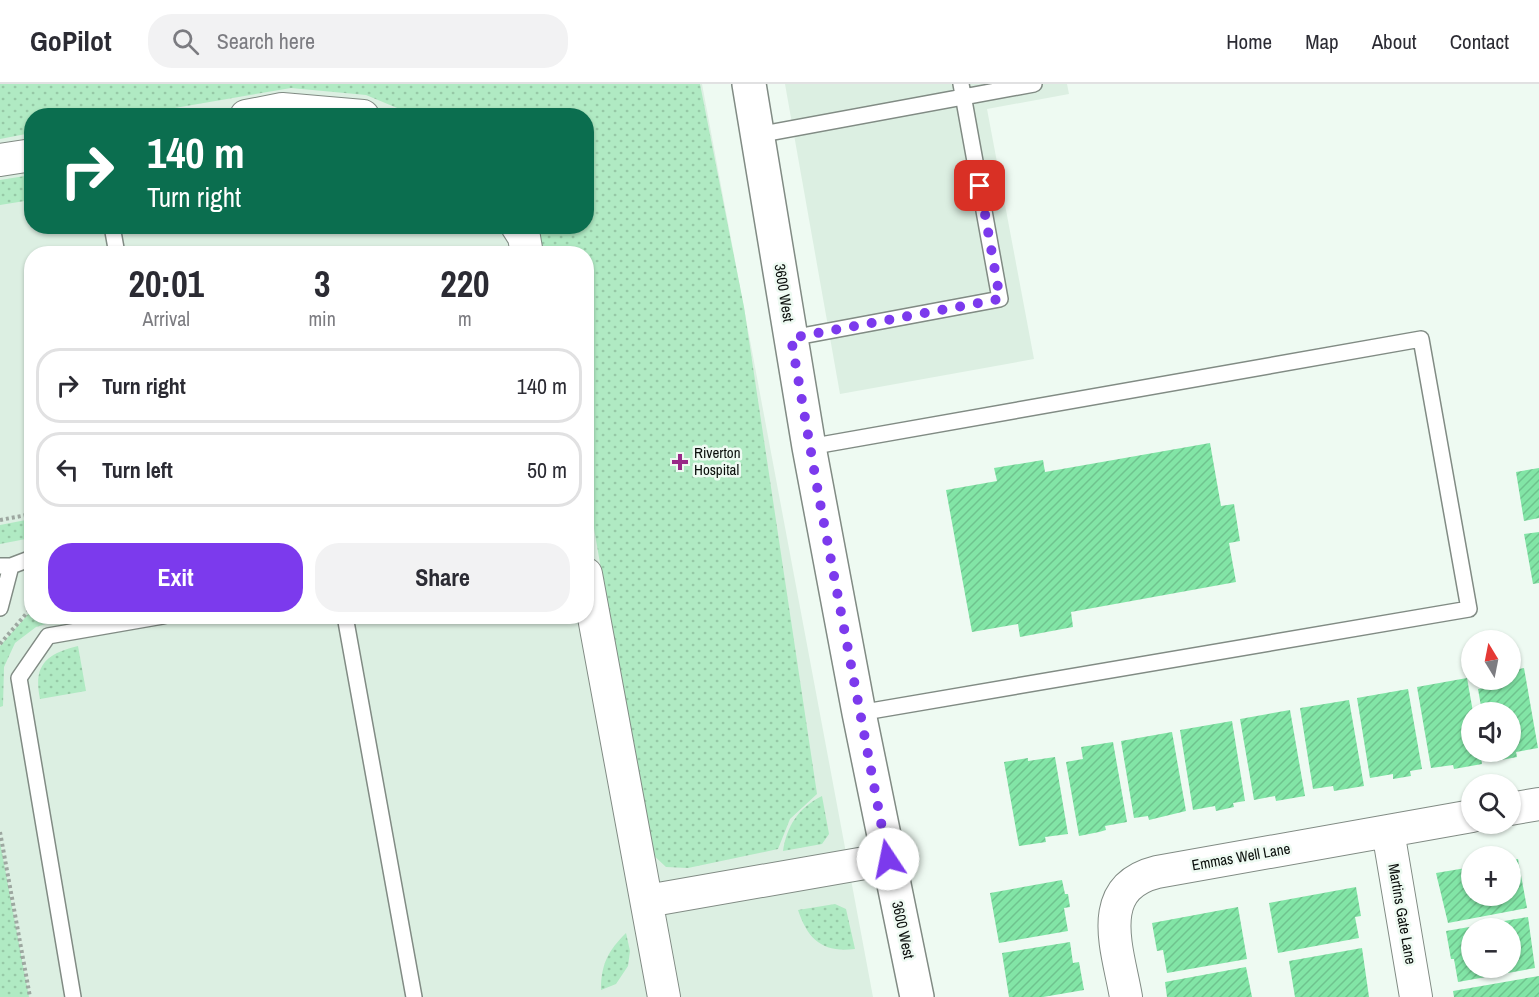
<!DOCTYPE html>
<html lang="en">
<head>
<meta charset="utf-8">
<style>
	body { margin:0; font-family:"Archivo Narrow",sans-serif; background:#f2f2f3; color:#2b2b33; height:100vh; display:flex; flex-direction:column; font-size:22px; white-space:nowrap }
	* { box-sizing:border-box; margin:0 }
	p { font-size:20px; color:#7c7c81 }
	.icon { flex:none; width:33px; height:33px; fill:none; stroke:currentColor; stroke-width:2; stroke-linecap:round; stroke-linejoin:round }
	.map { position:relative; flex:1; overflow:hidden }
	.panel { position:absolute; left:24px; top:162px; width:570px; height:378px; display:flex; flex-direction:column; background:#fff; border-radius:24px; box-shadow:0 2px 4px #0004 }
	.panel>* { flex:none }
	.guide { position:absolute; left:24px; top:24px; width:570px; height:126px; border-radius:24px; box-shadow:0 2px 4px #0004; background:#0b6e4f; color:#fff; overflow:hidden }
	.needle { width:39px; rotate:350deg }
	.buttons { position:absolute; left:1461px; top:546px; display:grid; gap:12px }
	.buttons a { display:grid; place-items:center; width:60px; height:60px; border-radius:50%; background:#fff; box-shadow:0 2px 4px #0004; font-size:30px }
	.pin { position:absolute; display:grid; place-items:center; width:51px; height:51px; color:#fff; margin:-26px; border-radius:12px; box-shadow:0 3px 9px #0006 }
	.me { position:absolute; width:66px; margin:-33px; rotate:349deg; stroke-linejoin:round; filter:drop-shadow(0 0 4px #0008) }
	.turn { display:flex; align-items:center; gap:21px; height:126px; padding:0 24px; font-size:27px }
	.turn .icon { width:78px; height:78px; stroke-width:2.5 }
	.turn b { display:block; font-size:42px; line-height:51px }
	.eta { display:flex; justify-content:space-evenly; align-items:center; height:102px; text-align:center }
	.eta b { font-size:36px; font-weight:700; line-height:42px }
	.action { display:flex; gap:12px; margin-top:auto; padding:12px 24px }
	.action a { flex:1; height:69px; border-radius:24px; background:#7c3aed; color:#fff; font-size:24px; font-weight:700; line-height:69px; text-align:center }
	.action a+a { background:#f2f2f3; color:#2b2b33 }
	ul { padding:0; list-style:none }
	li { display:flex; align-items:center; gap:18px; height:75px; margin:0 12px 9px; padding:0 12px; border:3px solid #e1e1e2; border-radius:24px }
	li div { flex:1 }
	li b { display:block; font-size:22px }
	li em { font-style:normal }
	header { display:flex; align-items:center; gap:36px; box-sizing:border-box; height:84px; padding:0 30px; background:#fff; border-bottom:2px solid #e1e1e2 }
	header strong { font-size:28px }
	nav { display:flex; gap:33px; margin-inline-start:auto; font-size:21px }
	.search { width:420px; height:54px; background:#f2f2f3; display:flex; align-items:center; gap:15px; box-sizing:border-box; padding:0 21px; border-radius:24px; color:#7c7c81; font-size:22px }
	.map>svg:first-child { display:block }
	.built { fill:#dcefe2; fill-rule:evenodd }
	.green { fill:url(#green-dots) }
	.building { fill:url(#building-hatch); fill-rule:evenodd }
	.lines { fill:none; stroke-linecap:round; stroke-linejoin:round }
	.service-casing { stroke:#818b84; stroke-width:18 }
	.minor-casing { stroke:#818b84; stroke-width:34 }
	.secondary-casing { stroke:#818b84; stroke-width:36 }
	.path { stroke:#9da7a0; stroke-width:4; stroke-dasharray:3 3; stroke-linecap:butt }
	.service { stroke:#fff; stroke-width:15 }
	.minor { stroke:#fff; stroke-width:32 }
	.secondary { stroke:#fff; stroke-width:33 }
	.route { stroke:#7c3aed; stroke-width:10; stroke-dasharray:0 18 }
	.poi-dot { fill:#992988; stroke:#eefaf2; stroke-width:2 }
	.labels { text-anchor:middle; stroke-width:5; stroke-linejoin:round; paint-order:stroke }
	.street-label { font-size:15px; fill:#0a0e0b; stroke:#eefaf2 }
	.poi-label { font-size:15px; fill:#0a0e0b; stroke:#eefaf2; text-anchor:start }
</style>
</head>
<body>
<header>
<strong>GoPilot</strong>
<div class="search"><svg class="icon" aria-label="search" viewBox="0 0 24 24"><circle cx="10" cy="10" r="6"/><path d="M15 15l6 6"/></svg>Search here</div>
<nav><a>Home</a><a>Map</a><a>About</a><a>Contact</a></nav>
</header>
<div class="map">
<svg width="1539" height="913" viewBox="0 0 1539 913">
	<defs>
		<pattern id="green-dots" width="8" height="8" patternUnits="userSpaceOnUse" patternTransform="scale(1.5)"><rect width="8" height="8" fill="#b0eac3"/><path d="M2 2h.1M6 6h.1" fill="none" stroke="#96c8a6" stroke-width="1.8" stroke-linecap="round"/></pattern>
		<pattern id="building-hatch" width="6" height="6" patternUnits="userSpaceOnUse" patternTransform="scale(1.5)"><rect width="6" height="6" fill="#82e5a6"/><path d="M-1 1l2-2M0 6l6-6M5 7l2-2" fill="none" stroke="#6fc38e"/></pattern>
	</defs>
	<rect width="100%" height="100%" fill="#eefaf2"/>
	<path class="built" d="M0 0H702L873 913H0ZM32 32H586V142H32ZM32 170H586V532H32Z
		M785 0H1067L1069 10 987 25 1034 275 840 310Z"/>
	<path class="green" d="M0 0H700L744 223 817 710 790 735 778 765 688 784 666 783 650 768 587 404 586 170 539 169 530 143 586 142V32L414 31 366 11 291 4 134 31 32 32 31 49 0 55Z
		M31 91V116L0 121V96Z
		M31 435V454L0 460V441Z
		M31 527 32 532 69 533 36 543 15 559 4 583 3 622 0 623V562Z
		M78 562 86 607 40 615C33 581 46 570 78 562Z
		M822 712 829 750 822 760 783 767C787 742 798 724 822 712Z
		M0 758 29 913H0Z
		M835 820 846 825 855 865C823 869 808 856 798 826Z
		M626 849 630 867 628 882 616 900 601 906C601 880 608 867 626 849Z"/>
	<path class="building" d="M1210 359 1221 422 1234 420 1240 457 1229 459 1236 498 1071 528 1073 543 1020 553 1018 540 972 548 946 406 997 397 994 384 1043 376 1045 388Z
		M1539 384V434L1524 437 1516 388Z
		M1539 448V499L1533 500 1524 450Z
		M1524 584 1538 664 1516 668 1517 673 1491 678 1489 668H1510V628H1482L1478 605 1494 602 1493 596H1510V587Z
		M1467 594 1473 628H1472V668H1480L1482 680 1454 685 1453 681 1431 684 1417 603Z
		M1408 605 1422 685 1410 687 1411 692 1393 695V690L1370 694 1357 614Z
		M1349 616 1364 702 1334 707 1333 702 1313 705 1300 624Z
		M1290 626 1305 712 1276 717 1275 712 1254 716 1240 635Z
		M1232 637 1245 717 1233 719 1234 723 1216 727 1215 722 1193 726 1180 646Z
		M1172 648 1186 727 1149 736 1148 732 1134 734 1121 657Z
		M1113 658 1127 738 1105 742 1106 746 1099 748 1079 752 1066 678 1083 675 1081 663Z
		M1055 673 1068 750 1045 753 1046 758 1019 762 1004 678 1028 674V677Z
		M1518 775 1527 824 1448 839 1436 789 1472 783V812H1510V776Z
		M1062 796 1065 810H1068L1070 823 1064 824 1068 847 999 859 990 809Z
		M1356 803 1361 832 1355 833 1359 854 1278 869 1269 819Z
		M1238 823 1247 875 1167 889 1163 866 1157 867 1152 839Z
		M1528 833 1535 884 1458 898 1454 875H1451L1446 847ZM1472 844H1510V884H1472Z
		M1070 858 1073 879 1079 878 1084 906 1043 913H1009L1002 869Z
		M1362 864 1369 913H1295L1289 877Z
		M1246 883 1252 913H1167L1165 898Z
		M1539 892V913H1454L1453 907Z"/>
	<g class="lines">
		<defs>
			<path id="service" d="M757 51 1034 0
				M112 142 117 170
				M791 254 1000 215 961 0
				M809 363 1421 255 1469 525 859 629
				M0 482H11L32 474
				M0 524 11 482
				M345 532 414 913
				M73 913 19 594 48 552 163 532"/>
			<path id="minor" d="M246 32 282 25 363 32
				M0 76 32 71
				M517 142 524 153 527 170
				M586 490 664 913
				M1510 725 1539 720
				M1388 747 1416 913
				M647 817 888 775
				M1126 913C1118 866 1093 804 1157 788L1472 732"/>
			<path id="secondary" d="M749 0 809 363 859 629 917 913"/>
		</defs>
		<use href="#service" class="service-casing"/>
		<use href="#minor" class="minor-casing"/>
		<use href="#secondary" class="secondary-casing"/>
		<path class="path" d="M0 436 32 430
			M0 560 32 523
			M0 748 30 913"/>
		<use href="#service" class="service"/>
		<use href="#minor" class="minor"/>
		<use href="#secondary" class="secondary"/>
	</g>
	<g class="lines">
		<path class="route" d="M888 775 818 408 791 254 1000 215 980 102"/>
	</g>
	<path class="poi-dot" d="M677 369h6v6h6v6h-6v6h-6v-6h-6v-6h6z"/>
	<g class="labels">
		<g class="street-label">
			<text transform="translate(784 209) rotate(81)" y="5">3600 West</text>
			<text transform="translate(1241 773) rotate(-10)" y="5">Emmas Well Lane</text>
			<text transform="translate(1402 830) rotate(80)" y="5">Martins Gate Lane</text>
			<text transform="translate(903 846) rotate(78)" y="5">3600 West</text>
		</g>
		<g class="poi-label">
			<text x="694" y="374">Riverton<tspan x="694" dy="17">Hospital</tspan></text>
		</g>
	</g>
</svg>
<div class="buttons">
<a><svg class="needle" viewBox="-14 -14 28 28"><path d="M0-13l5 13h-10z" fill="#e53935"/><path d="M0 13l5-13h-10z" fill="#7c7c81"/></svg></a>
<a><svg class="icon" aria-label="sound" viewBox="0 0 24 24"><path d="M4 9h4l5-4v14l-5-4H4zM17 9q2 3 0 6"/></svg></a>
<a><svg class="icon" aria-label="search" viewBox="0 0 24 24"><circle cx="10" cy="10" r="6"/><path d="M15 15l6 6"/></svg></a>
<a>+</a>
<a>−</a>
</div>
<div class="pin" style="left:980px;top:102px;background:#d93025"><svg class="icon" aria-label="arrive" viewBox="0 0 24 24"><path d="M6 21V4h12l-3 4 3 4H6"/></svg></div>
<svg class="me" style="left:888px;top:775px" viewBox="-20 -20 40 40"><circle r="19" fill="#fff"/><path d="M0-13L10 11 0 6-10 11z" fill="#7c3aed"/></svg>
<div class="guide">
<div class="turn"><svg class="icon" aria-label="right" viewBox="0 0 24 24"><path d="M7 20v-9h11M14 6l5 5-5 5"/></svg><div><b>140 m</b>Turn right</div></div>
</div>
<section class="panel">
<div class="eta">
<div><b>20:01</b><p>Arrival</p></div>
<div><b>3</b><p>min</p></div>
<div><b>220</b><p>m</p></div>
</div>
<ul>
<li><svg class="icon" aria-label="right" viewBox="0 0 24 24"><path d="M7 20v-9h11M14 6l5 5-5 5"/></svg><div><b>Turn right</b></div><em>140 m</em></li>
<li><svg class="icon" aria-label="left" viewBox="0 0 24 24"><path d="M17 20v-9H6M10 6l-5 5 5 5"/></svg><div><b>Turn left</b></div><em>50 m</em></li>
</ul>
<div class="action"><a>Exit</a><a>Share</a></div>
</section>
</div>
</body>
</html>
